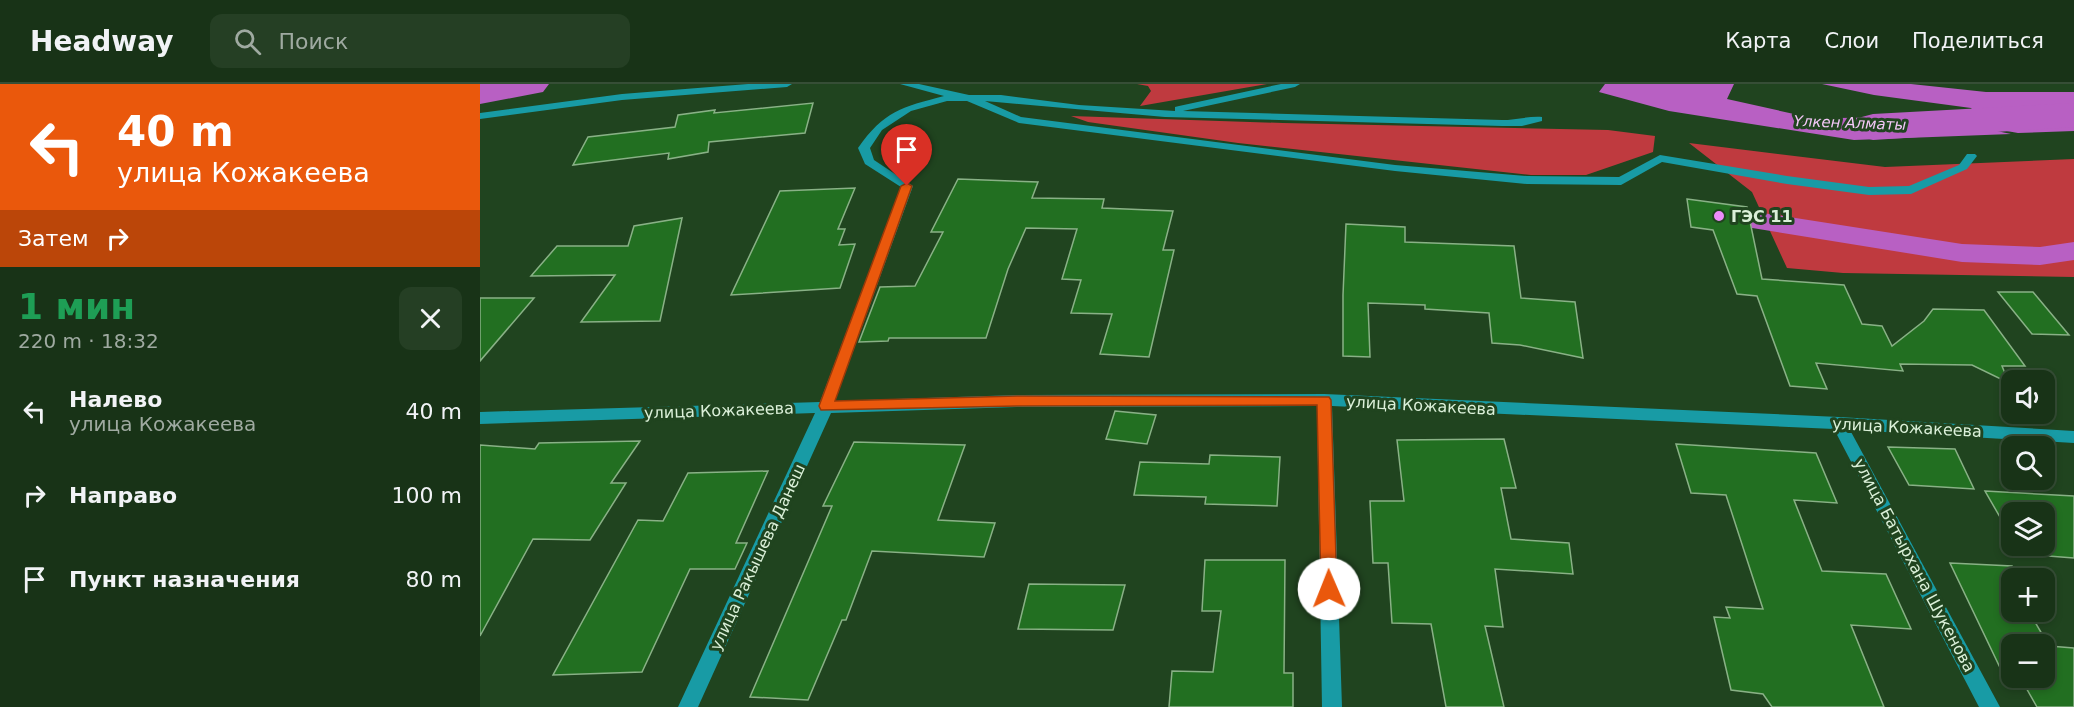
<!DOCTYPE html>
<html lang="ru">
<head>
<meta charset="utf-8">
<style>
	body { margin:0; font-family:"DejaVu Sans",sans-serif; background:#253f24; color:#f1f3f6; height:100vh; display:flex; flex-direction:column; font-size:22px; white-space:nowrap }
	* { box-sizing:border-box; margin:0 }
	p { font-size:20px; color:#9faaa1 }
	.icon { flex:none; width:33px; height:33px; fill:none; stroke:currentColor; stroke-width:2; stroke-linecap:round; stroke-linejoin:round }
	.map { position:relative; flex:1; overflow:hidden }
	.drawer { display:flex; flex-direction:column; background:#183317; width:480px }
	.drawer>* { flex:none }
	.guide { background:#ea580c; color:#fff; overflow:hidden }
	.fabs { position:absolute; left:1521px; top:286px; display:grid; gap:12px }
	.fabs a { display:grid; place-items:center; width:54px; height:54px; border-radius:12px; background:#183317; box-shadow:0 3px 9px #0003,0 0 0 2px #364e36; font-size:30px }
	.pin { position:absolute; display:grid; place-items:center; width:51px; height:51px; color:#fff; margin:-62px -26px; border-radius:50% 50% 50% 0; rotate:-45deg; box-shadow:0 0 6px #0007 }
	.pin .icon { rotate:45deg }
	.me { position:absolute; width:66px; margin:-33px; rotate:359deg; stroke-linejoin:round; filter:drop-shadow(0 0 4px #0008) }
	.turn { display:flex; align-items:center; gap:21px; height:126px; padding:0 18px; font-size:27px }
	.turn .icon { width:78px; height:78px; stroke-width:2.5 }
	.turn b { display:block; font-size:42px; line-height:51px }
	.then { display:flex; align-items:center; height:57px; padding:0 18px; background:#0003; gap:12px; font-size:22px }
	.round { display:grid; place-items:center; flex:none; width:63px; height:63px; border-radius:12px; background:#253f24 }
	.headline { display:flex; align-items:center; justify-content:space-between; height:102px; padding:0 18px }
	h1 { font-size:36px; font-weight:700; line-height:45px; color:#1e9e55 }
	ul { padding:0; list-style:none }
	li { display:flex; align-items:center; gap:18px; height:84px; padding:0 18px }
	li div { flex:1 }
	li b { display:block; font-size:22px }
	li em { font-style:normal }
	header { display:flex; align-items:center; gap:36px; box-sizing:border-box; height:84px; padding:0 30px; background:#183317; border-bottom:2px solid #364e36 }
	header strong { font-size:28px }
	nav { display:flex; gap:33px; margin-inline-start:auto; font-size:21px }
	.search { width:420px; height:54px; background:#253f24; display:flex; align-items:center; gap:15px; box-sizing:border-box; padding:0 21px; border-radius:12px; color:#9faaa1; font-size:22px }
	main { display:flex; flex:1; min-height:0 }
	.map>svg:first-child { display:block }
	.forest { fill:#bf3a3f }
	.water { fill:#b860c3 }
	.lines { fill:none; stroke-linecap:round; stroke-linejoin:round }
	.canal { fill:#b860c3; fill-rule:evenodd }
	.river { fill:#b860c3; fill-rule:evenodd }
	.building { fill:#226f21; stroke:#89b186; stroke-width:1.5; fill-rule:evenodd }
	.minor { fill:#189ba5; fill-rule:evenodd }
	.route { fill:#ea580c; stroke:#983908; stroke-width:1.5 }
	.poi-dot { fill:#ed8cf9; stroke:#20441f; stroke-width:2 }
	.labels { text-anchor:middle; stroke-width:6; stroke-linejoin:round; paint-order:stroke }
	.far-water-label { font-size:15px; font-style:italic; fill:#f4c8f8; stroke:#20441f }
	.poi-label { font-size:16px; font-weight:bold; fill:#dbf0d9; stroke:#20441f; text-anchor:start }
	.street-label { font-size:16px; fill:#dbf0d9; stroke:#20441f }
</style>
</head>
<body>
<header>
<strong>Headway</strong>
<div class="search"><svg class="icon" aria-label="search" viewBox="0 0 24 24"><circle cx="10" cy="10" r="6"/><path d="M15 15l6 6"/></svg>Поиск</div>
<nav><a>Карта</a><a>Слои</a><a>Поделиться</a></nav>
</header>
<main>
<section class="drawer">
<div class="guide">
<div class="turn"><svg class="icon" aria-label="left" viewBox="0 0 24 24"><path d="M17 20v-9H6M10 6l-5 5 5 5"/></svg><div><b>40 m</b>улица Кожакеева</div></div>
<div class="then">Затем<svg class="icon" aria-label="right" viewBox="0 0 24 24"><path d="M7 20v-9h11M14 6l5 5-5 5"/></svg></div>
</div>
<div class="headline"><div><h1>1 мин</h1><p>220 m · 18:32</p></div><a class="round"><svg class="icon" aria-label="close" viewBox="0 0 24 24"><path d="M6 6l12 12M18 6L6 18"/></svg></a></div>
<ul>
<li><svg class="icon" aria-label="left" viewBox="0 0 24 24"><path d="M17 20v-9H6M10 6l-5 5 5 5"/></svg><div><b>Налево</b><p>улица Кожакеева</p></div><em>40 m</em></li>
<li><svg class="icon" aria-label="right" viewBox="0 0 24 24"><path d="M7 20v-9h11M14 6l5 5-5 5"/></svg><div><b>Направо</b></div><em>100 m</em></li>
<li><svg class="icon" aria-label="arrive" viewBox="0 0 24 24"><path d="M6 21V4h12l-3 4 3 4H6"/></svg><div><b>Пункт назначения</b></div><em>80 m</em></li>
</ul>
</section>
<div class="map">
<svg width="1594" height="623" viewBox="0 0 1594 623">
	<rect width="100%" height="100%" fill="#20441f"/>
	<path class="forest" d="M657 0H787L660 22 671 7 668 2Z
		M591 32 803 39 1128 46 1175 52 1173 68 1106 91H1051L758 59 608 38Z
		M1209 59 1405 83 1594 75V193L1363 189 1307 184 1272 108Z"/>
	<path class="water" d="M1125 0H1254L1247 15 1323 32 1357 34 1498 32 1491 24 1394 11 1342 0H1431L1506 8H1594V47L1538 49 1459 35 1531 50 1374 56 1189 27 1119 8Z"/>
	<g class="lines">
		<path class="canal" d="M1270 127 1482 160 1560 163 1594 158V176L1560 181 1482 178 1260 142 1256 136 1260 130Z"/>
		<path class="river" d="M0 0H69L63 8 0 20Z
			M1594 19V43L1393 56 1378 52 1372 43 1378 34 1393 30Z"/>
	</g>
	<path class="building" d="M333 19 325 49 229 58 228 68 188 75 189 69 93 81 108 53 195 43 198 31 235 26 234 29Z
		M478 95 558 98 552 114 624 115 622 124 693 127 683 166H694L669 273 620 270 632 230 591 229 601 196 582 195 597 145 546 144 528 185 506 254H409L408 257 379 258 400 203 435 202 463 148H451Z
		M375 104 358 145H365L359 161 375 160 360 204 251 211 300 107Z
		M1207 115 1267 123 1282 195 1364 201 1382 240 1402 242 1412 262 1444 237 1453 225 1504 226 1545 282H1522L1529 299 1492 281 1420 280 1423 287 1336 279 1347 305 1310 302 1277 212 1257 210 1233 146 1211 143Z
		M202 134 180 237 101 238 135 191 51 192 77 162H148L154 142Z
		M866 140 925 143V158L1034 162 1041 214 1095 218 1103 274 1040 261 1012 259 1009 229 945 225V221L888 219 890 273 863 272V211Z
		M1518 208H1553L1589 251 1552 250Z
		M0 214H54L0 277Z
		M635 327 676 331 667 360 626 355Z
		M1024 355 1036 404H1021L1031 455 1089 459 1093 490 1015 485 1023 543 1005 542 1024 623H966L951 540 912 539 908 479H893L890 417H924L917 356Z
		M160 357 131 399H146L110 456 53 455 0 552V361L55 365 59 359Z
		M374 358 485 361 458 436 515 439 504 473 392 467 366 536H362L328 616 270 613 352 422H343Z
		M1196 360 1336 369 1357 419 1314 416 1342 487 1406 490 1431 545 1371 541 1404 623H1292L1283 610 1251 606 1234 533 1250 534 1246 523 1283 525 1246 411 1211 409Z
		M1408 363 1475 365 1494 405 1429 401Z
		M730 371 800 373 797 422 725 420 726 413 654 411 660 378 729 380Z
		M288 387 256 459H267L255 485H210L162 588 73 591 158 436 183 437 208 389Z
		M1505 407 1594 412V474L1541 470 1536 462H1564V429H1532V454Z
		M725 476H805L804 589H813V623H689L692 587 733 588 741 527H722Z
		M1470 479 1532 482V537L1555 538 1569 562 1594 564V623H1557L1541 595 1525 594ZM1532 561H1564V594H1532Z
		M549 500 645 501 633 546 538 545Z"/>
	<g class="lines">
		<path class="minor" d="M268 0H312L307 3 142 16 0 35V29L142 10Z
			M420 0H439L489 11H521L599 21 695 27V23L699 22 801 0H820L815 3 703 27 1022 36C1035 36 1049 32 1062 33V37L1042 42H1022L685 33 505 17 541 33 915 81 1047 92 1139 93 1180 71 1307 92 1389 103 1429 102 1479 81 1487 70H1495L1497 72 1487 85 1431 110 1389 111 1307 100 1182 78 1141 101 1047 100 915 87 539 39 487 17H467L431 27 402 46 390 64 394 76 433 102 355 317 537 311 844 310 1359 333 1594 347V359L1370 346 1520 623H1499L1354 345 852 322 862 623H842L837 322 537 323 351 329 218 623H198L335 329 0 340V328L340 318 421 103 385 80 378 64C404 27 422 23 464 12Z"/>
	</g>
	<path class="route" d="M427 99 432 102 355 317 537 312 849 313 851 316 857 505 855 510 849 512 843 510 841 505 837 321 537 322 341 326 339 322 421 102Z"/>
	<circle class="poi-dot" cx="1239" cy="132" r="6"/>
	<g class="labels">
		<g class="far-water-label">
			<text transform="translate(1370 39) rotate(2)" y="5">Үлкен Алматы</text>
		</g>
		<g class="poi-label">
			<text x="1251" y="138">ГЭС 11</text>
		</g>
		<g class="street-label">
			<text transform="translate(941 321) rotate(3)" y="6">улица Кожакеева</text>
			<text transform="translate(239 326) rotate(-2)" y="6">улица Кожакеева</text>
			<text transform="translate(1427 343) rotate(3)" y="6">улица Кожакеева</text>
			<text transform="translate(277 473) rotate(-65)" y="6">улица Ракышева Данеш</text>
			<text transform="translate(1435 481) rotate(62)" y="6">улица Батырхана Шукенова</text>
		</g>
	</g>
</svg>
<div class="fabs">
<a><svg class="icon" aria-label="sound" viewBox="0 0 24 24"><path d="M4 9h4l5-4v14l-5-4H4zM17 9q2 3 0 6"/></svg></a>
<a><svg class="icon" aria-label="search" viewBox="0 0 24 24"><circle cx="10" cy="10" r="6"/><path d="M15 15l6 6"/></svg></a>
<a><svg class="icon" aria-label="layers" viewBox="0 0 24 24"><path d="M12 4l9 5-9 5-9-5zM3 14l9 5 9-5"/></svg></a>
<a>+</a>
<a>−</a>
</div>
<div class="pin" style="left:427px;top:102px;background:#d93025"><svg class="icon" aria-label="arrive" viewBox="0 0 24 24"><path d="M6 21V4h12l-3 4 3 4H6"/></svg></div>
<svg class="me" style="left:849px;top:505px" viewBox="-20 -20 40 40"><circle r="19" fill="#fff"/><path d="M0-13L10 11 0 6-10 11z" fill="#ea580c"/></svg>
</div>
</main>
</body>
</html>
